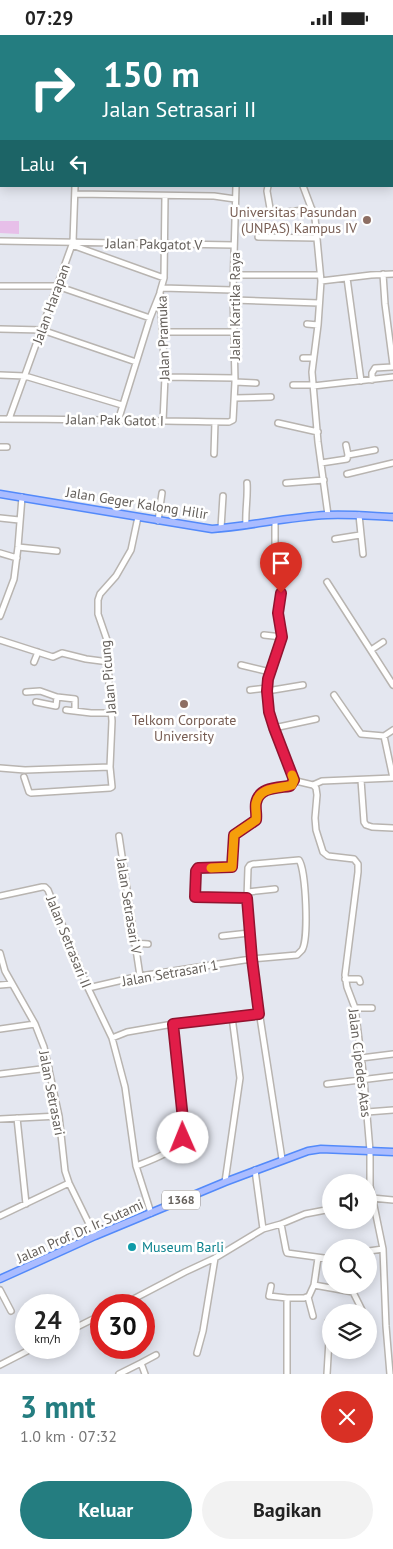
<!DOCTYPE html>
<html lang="id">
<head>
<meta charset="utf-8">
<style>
	body { margin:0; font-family:"PT Sans",sans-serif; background:#f2f2f2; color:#222; height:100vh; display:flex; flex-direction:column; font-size:19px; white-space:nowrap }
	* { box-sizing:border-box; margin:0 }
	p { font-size:16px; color:#767676 }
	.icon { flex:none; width:28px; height:28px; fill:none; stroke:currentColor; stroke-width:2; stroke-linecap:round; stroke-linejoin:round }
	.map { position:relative; height:1339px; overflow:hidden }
	.drawer { display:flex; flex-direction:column; background:#fff; flex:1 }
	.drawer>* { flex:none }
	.guide { position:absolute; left:0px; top:0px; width:394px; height:152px; box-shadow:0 2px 12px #0003; background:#247d80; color:#fff; overflow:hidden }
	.tools { position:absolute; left:322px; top:1139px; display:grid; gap:10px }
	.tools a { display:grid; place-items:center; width:55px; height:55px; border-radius:50%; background:#fff; box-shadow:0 2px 12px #0003; font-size:25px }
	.speed { position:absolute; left:15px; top:1259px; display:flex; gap:10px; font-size:25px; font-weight:700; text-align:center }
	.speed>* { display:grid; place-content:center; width:65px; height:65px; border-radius:50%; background:#fff; box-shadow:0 2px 12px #0003; line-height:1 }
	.speed small { font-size:12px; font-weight:400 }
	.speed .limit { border:8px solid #d22; background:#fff; color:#111 }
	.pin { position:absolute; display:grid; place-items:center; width:42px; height:42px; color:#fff; margin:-51px -21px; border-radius:50% 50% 50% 0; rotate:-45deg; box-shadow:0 0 5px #0007 }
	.pin .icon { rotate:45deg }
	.me { position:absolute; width:55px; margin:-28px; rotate:359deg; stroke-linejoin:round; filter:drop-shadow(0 0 4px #0008) }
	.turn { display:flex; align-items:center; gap:18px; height:105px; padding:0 20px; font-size:22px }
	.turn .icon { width:65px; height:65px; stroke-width:2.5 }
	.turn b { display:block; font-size:35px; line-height:42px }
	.then { display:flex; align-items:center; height:48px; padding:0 20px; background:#0003; gap:10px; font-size:19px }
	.round { display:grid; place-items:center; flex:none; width:52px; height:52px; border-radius:26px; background:#f2f2f2 }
	.head { display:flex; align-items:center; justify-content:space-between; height:85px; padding:0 20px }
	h1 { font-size:30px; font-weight:600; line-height:38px; color:#247d80 }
	.button { display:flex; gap:10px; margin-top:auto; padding:10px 20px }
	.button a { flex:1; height:58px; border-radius:30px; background:#247d80; color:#fff; font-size:20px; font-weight:600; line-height:58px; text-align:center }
	.button a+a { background:#f2f2f2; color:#222 }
	.status { display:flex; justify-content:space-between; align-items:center; height:35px; padding:0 25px; background:#fff; direction:ltr }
	.status svg { height:14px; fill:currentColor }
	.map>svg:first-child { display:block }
	.green { fill:#e7bfe9 }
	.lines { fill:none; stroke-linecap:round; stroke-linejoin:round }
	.minor-casing { stroke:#b8b4b0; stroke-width:8 }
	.major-casing { stroke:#538afa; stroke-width:9 }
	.minor { stroke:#fff; stroke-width:5 }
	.major { stroke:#aabcff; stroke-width:6 }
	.route-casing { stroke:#92132f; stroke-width:12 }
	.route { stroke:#e11d48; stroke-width:9 }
	.slow { stroke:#f59e0b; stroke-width:9 }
	.education-dot { fill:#8d6e63; stroke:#fff; stroke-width:2 }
	.culture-dot { fill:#0f9aa8; stroke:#fff; stroke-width:2 }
	.labels { text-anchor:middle; stroke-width:5; stroke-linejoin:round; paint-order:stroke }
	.shield { fill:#fff; stroke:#94908d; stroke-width:1 }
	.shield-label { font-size:12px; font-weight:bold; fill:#66615c }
	.education-label { font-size:14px; fill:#785e54; stroke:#fff; text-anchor:end }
	.street-label { font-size:14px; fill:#66615c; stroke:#fff }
	.culture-label { font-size:14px; fill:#0d838f; stroke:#fff; text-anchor:start }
</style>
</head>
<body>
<div class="status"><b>07:29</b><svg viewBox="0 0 49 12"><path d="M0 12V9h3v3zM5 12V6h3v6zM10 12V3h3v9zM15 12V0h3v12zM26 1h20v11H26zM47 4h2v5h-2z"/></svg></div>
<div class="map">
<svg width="393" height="1339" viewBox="0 0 393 1339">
	<rect width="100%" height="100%" fill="#e4e7f0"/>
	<path class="green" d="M0 186H19V199L0 198Z"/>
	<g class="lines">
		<defs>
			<path id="minor" d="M194 0 205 1
				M85 1V0
				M111 1 112 0
				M127 1V0
				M147 1V0
				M244 1V0
				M392 22H393
				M0 40H1
				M0 76 1 71
				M392 90H393
				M0 100 1 99
				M0 122H1
				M268 151 267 156 271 179 312 174
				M303 151 315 183 321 246 318 290 312 337 318 407 328 480
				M75 159 214 161 235 164
				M258 202 317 203
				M0 206 234 210
				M72 210 164 243
				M234 240H320
				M347 243 361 346
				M321 246 371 240 393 239
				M0 251H57L150 283
				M162 253 233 255
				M233 265 319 268
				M307 289 318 290
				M0 294 42 295 136 327
				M163 297H235
				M303 323H313
				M0 340 25 341 122 370
				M165 342 235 343
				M372 345V338L375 333 392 332 393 330 385 269 383 239
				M235 347 256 348
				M293 350H313
				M313 351 393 342
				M235 363 271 362
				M0 384C76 384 153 386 229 387L233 385 235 347 233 255 236 151
				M9 384 73 207 75 151
				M118 386 150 283 160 258
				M163 386 165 342 160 257 164 243 165 161
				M278 388 318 397
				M0 412H7
				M214 419 215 387
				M348 420 375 415
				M321 428 347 424 348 420 346 410
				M347 439 393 428
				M286 448 324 445
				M359 480 363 519
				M0 483 19 485
				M158 486 162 458
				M275 486V527L281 552 278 578 282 602 268 644 267 656 269 677 274 693 293 744 296 746 313 750 316 753 317 760 315 783 316 795 323 817 328 821 354 824 358 829V837L345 940 347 952 355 973 364 1045 370 1116V1151L383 1214 386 1291 390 1339
				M246 490C245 476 248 463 247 448
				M221 493 223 461
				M335 504 360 500
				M18 512 57 516
				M0 518 17 523
				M327 547 393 650
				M0 581 14 544 18 512 22 462
				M264 600 282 602
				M0 605 53 622 62 618 86 624 109 627
				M371 615 383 607
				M34 627 38 617
				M241 630 270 637
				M250 655 267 653
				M267 656 303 650
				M26 657 40 656 57 662 75 664V676
				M334 660 361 699 384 701
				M36 667 56 671 57 662
				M66 675 91 678H111
				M274 693 316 684
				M0 733 25 735 110 732
				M24 742 29 757 31 758 110 753 112 752 110 732 112 686 109 651 108 608 98 579V565L100 559 116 541 131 515 138 482
				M393 743 384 701 393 695
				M361 745 364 787 366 790 372 792 393 793
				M313 750 322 746 393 743
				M119 801 140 941
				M248 857 275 854
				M0 861 42 852H45L48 855 88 953 112 1003 125 1052 136 1131 151 1178
				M247 863 195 862 196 834 232 832 234 801 235 799 256 785C257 779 255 774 256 768 259 752 277 753 290 751L294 745
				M222 901 249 898
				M134 908 148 909
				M0 918 5 936 35 989 44 1012 59 1081 65 1136 69 1148 95 1201
				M345 944H359L360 947
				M0 950 12 949
				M88 953 140 941 251 924 297 920C298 919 301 916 302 915 309 904 306 835 299 825L253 829 250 830 248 833 247 863 251 924 282 1124
				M355 973H372
				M0 994 35 989
				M112 1003 127 997 173 989 259 979
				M361 1023 393 1019
				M0 1039 49 1033
				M327 1049 393 1041
				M367 1077 393 1075
				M17 1083 26 1169
				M0 1084 59 1081
				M136 1131C149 1126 178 1116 183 1102 183 1100 183 1097 184 1095L173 989
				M255 1135 263 1194
				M225 1147 240 1043 232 982
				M372 1163 393 1165
				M0 1181 69 1148
				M281 1189 286 1215 287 1218 331 1224
				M369 1216 383 1214
				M314 1250 353 1257 362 1275
				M271 1251 269 1261 287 1263
				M0 1255 11 1276
				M308 1262 313 1281
				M122 1270 185 1237 215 1223 263 1194 281 1189 305 1179 331 1174
				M69 1296 101 1280
				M197 1318 203 1296 215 1223
				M141 1328 156 1320
				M0 1330 35 1312
				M119 1339 141 1328 145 1339
				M287 1339V1263H304L309 1261 314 1250 318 1223
				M327 1339 329 1305 328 1287"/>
			<path id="major" d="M0 459 212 494C250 491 288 482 327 480 349 479 371 481 393 482
				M0 1244 95 1201 225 1147 308 1116 321 1114 393 1117"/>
		</defs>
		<use href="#minor" class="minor-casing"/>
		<use href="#major" class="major-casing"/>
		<use href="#minor" class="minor"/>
		<use href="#major" class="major"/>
	</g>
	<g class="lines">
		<defs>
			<path id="route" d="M183 1103 184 1094 173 989 259 979 252 924 247 863 195 862 196 836 198 833 232 832 234 800 256 785C257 779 255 774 256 768 259 752 277 753 290 751L294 745 274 693 269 677 267 656 268 644 282 602 278 578 281 558"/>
		</defs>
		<use href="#route" class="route-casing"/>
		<use href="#route" class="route"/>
		<path class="slow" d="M211 833 232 832 234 800 256 785C257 779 255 773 256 768 260 751 279 754 292 750L294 745 292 740"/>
	</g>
	<g class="education-dot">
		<circle cx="367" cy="185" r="5"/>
		<circle cx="184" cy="669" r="5"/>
	</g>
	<circle class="culture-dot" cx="132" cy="1212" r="5"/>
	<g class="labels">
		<rect class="shield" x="162" y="1155.5" width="38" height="19" rx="4"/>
		<g class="shield-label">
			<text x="181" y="1169">1368</text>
		</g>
		<g class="education-label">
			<text x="357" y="182">Universitas Pasundan<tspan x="357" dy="16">(UNPAS) Kampus IV</tspan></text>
			<text x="184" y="690" text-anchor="middle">Telkom Corporate<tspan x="184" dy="16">University</tspan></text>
		</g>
		<g class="street-label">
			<text transform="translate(154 209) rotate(1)" y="5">Jalan Pakgatot V</text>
			<text transform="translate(51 269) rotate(-70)" y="5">Jalan Harapan</text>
			<text transform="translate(235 271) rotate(-90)" y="5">Jalan Kartika Raya</text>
			<text transform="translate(163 303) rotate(-92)" y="5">Jalan Pramuka</text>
			<text transform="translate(115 385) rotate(1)" y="5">Jalan Pak Gatot I</text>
			<text transform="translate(137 468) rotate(9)" y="5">Jalan Geger Kalong Hilir</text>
			<text transform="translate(108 642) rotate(-95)" y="5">Jalan Picung</text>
			<text transform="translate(129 871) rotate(81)" y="5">Jalan Setrasari V</text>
			<text transform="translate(69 907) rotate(68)" y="5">Jalan Setrasari II</text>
			<text transform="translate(170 938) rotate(-10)" y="5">Jalan Setrasari 1</text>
			<text transform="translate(360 1028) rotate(83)" y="5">Jalan Cipedes Atas</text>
			<text transform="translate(52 1058) rotate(79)" y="5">Jalan Setrasari</text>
			<text transform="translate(80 1196) rotate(-24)" y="5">Jalan Prof. Dr. Ir. Sutami</text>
		</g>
		<g class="culture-label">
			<text x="142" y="1217">Museum Barli</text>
		</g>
	</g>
</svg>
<div class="tools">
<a><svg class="icon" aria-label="sound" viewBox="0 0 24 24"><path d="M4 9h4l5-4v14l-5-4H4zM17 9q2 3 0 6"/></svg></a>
<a><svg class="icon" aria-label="search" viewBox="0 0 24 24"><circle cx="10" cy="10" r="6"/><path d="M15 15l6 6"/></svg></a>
<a><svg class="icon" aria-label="layers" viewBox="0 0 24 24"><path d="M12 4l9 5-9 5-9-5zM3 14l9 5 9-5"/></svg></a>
</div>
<div class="speed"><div>24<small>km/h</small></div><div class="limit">30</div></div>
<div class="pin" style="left:281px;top:558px;background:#d93025"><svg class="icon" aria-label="arrive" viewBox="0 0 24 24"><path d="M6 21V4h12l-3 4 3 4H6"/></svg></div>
<svg class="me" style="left:183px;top:1103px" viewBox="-20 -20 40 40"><circle r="19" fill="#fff"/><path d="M0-13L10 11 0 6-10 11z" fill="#e11d48"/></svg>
<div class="guide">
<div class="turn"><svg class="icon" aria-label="right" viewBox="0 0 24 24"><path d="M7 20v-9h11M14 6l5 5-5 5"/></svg><div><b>150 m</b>Jalan Setrasari II</div></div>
<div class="then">Lalu<svg class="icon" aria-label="left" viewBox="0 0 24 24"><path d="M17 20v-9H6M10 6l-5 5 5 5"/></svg></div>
</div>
</div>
<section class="drawer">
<div class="head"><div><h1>3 mnt</h1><p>1.0 km · 07:32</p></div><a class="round" style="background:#d93025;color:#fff"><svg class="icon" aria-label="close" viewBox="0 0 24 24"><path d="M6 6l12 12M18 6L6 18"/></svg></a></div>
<div class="button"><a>Keluar</a><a>Bagikan</a></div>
</section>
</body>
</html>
